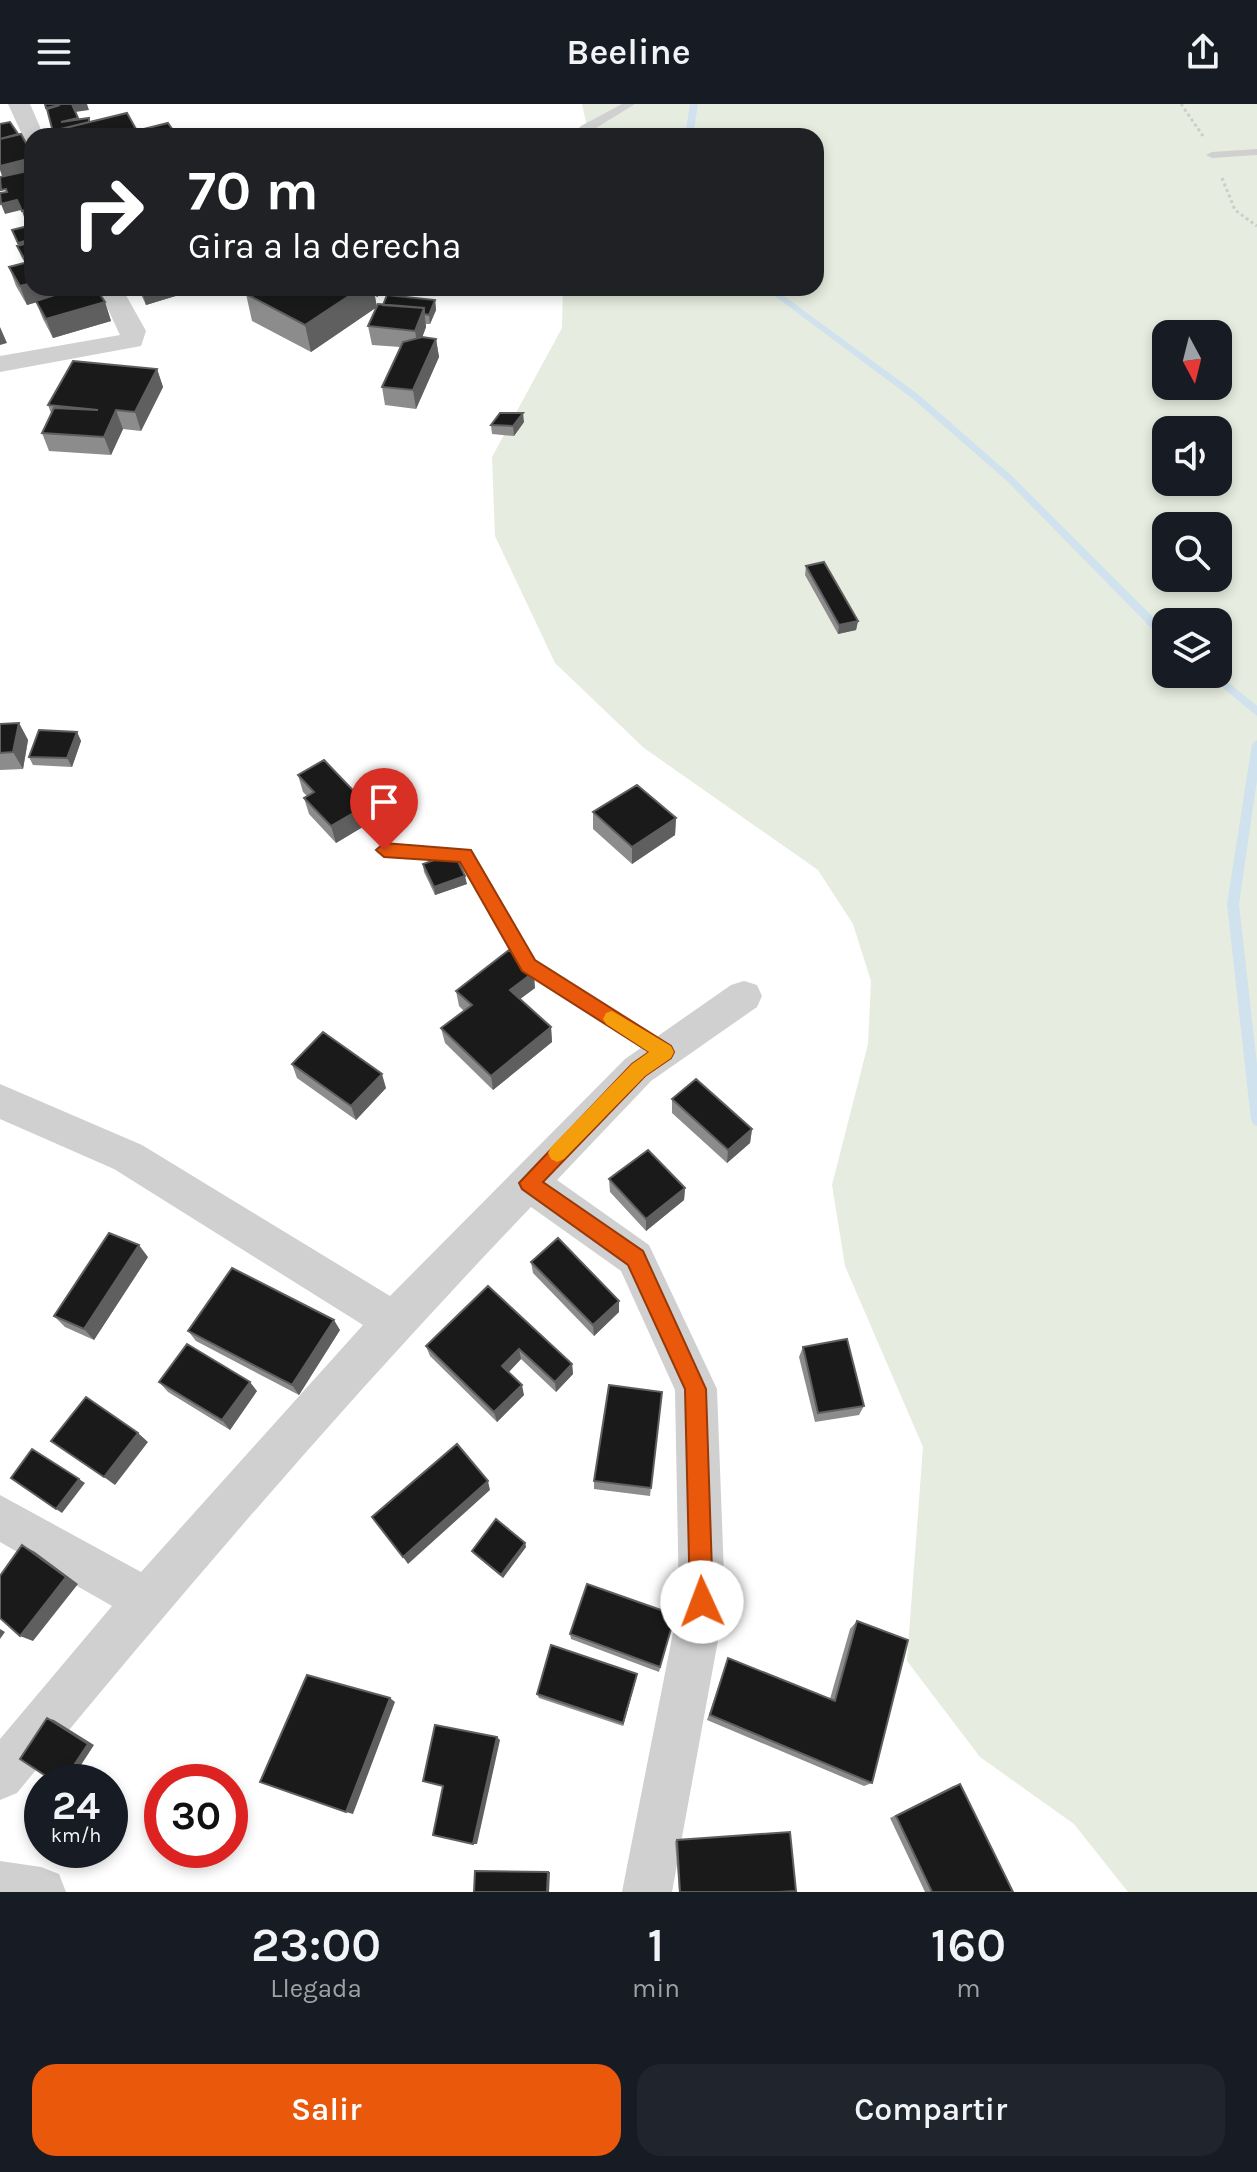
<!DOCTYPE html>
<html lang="es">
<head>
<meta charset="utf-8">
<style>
	body { margin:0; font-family:Karla,sans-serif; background:#20242c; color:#f1f3f6; height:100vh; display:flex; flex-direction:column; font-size:30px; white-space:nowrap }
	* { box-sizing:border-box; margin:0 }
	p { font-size:26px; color:#9ea1a6 }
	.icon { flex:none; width:44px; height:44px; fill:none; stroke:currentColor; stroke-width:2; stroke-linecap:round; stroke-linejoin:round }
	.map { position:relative; height:1788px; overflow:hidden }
	.side { display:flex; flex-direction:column; background:#171b24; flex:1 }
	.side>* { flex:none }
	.hud { position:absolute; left:24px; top:24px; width:800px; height:168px; border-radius:24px; box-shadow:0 4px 12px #0003; background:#202124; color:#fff; overflow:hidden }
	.needle { width:52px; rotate:173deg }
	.fabs { position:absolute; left:1152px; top:216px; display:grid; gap:16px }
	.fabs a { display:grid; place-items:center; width:80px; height:80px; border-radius:16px; background:#171b24; box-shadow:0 4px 12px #0003; font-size:40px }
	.speed { position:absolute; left:24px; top:1660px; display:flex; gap:16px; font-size:40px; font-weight:700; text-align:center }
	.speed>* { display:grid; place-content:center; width:104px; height:104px; border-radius:50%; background:#171b24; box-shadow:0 4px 12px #0003; line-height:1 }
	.speed small { font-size:20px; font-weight:400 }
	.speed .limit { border:12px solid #d22; background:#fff; color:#111 }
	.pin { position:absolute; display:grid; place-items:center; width:68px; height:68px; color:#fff; margin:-82px -34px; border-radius:50% 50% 50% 0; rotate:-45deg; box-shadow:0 0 8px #0007 }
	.pin .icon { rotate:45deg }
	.me { position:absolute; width:88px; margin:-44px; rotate:358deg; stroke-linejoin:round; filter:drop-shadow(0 0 6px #0008) }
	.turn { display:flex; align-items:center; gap:28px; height:168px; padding:0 32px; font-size:36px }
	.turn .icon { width:104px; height:104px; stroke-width:2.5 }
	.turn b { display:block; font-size:56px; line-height:68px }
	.eta { display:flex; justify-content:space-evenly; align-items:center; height:136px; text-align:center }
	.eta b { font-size:48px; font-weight:600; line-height:56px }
	.action { display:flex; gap:16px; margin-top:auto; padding:16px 32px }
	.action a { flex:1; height:92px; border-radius:24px; background:#ea580c; color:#fff; font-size:32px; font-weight:600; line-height:92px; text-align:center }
	.action a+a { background:#20242c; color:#f1f3f6 }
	header { display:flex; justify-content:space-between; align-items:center; height:104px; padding:0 32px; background:#171b24; font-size:36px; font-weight:600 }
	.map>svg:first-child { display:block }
	.green { fill:#e6ecdf; fill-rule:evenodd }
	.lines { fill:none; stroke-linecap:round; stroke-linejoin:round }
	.stream { fill:#cfe2ee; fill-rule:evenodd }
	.path { stroke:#cdcdcd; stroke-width:3; stroke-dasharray:3 3; stroke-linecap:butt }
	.lane { fill:#d0d0d0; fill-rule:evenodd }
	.street { fill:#d0d0d0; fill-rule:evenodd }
	.wall { fill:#8c8c8c }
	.shaded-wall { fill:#5f5f5f }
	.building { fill:#1a1a1a; stroke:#5f5f5f; stroke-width:2 }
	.route { fill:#ea580c; stroke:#983908; stroke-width:2 }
	.slow { fill:#f59e0b }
</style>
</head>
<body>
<header><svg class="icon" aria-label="menu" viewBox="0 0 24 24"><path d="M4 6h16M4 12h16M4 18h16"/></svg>Beeline<svg class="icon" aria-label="share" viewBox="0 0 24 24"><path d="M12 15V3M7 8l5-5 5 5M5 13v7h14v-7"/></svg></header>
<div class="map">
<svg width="1257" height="1788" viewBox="0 0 1257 1788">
	<rect width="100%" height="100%" fill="#fff"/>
	<path class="green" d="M582 0H1257V1788H1128L1074 1720 980 1653 907 1557 923 1343 845 1162 832 1081 868 940 871 877 853 820 818 766 644 644 555 559 495 432 492 353 562 224 563 184H816V32H589ZM1166 230H1218V282H1166ZM1166 326H1218V378H1166ZM1166 422H1218V474H1166ZM1166 518H1218V570H1166Z"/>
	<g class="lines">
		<path class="stream" d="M690 0H698L693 32H685Z
			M764 184H773L919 291 1013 373 1166 526V536L1162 535 1007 377 913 295Z
			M1206 570H1218L1257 602V612Z
			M1257 636V676L1239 800 1257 960V1022L1253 1020 1251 1016 1227 800 1252 640Z"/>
		<path class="path" d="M1181 0 1203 32
			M1222 74 1235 106 1257 122"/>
		<path class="lane" d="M622 0H635L583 32H571L581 22Z
			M1257 45V51L1212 54 1206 51 1212 48Z
			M384 739 471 746 534 857 671 942 673 948 671 954 664 956 657 954 522 867 460 757 384 753 376 746Z"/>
		<path class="street" d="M8 0H30L44 32H32V38L25 37Z
			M98 184H122L146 227 141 242 0 268V252L120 231Z
			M744 877 757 881 762 892 757 903 651 977 557 1076 649 1141 717 1285 725 1498 672 1788H622L679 1498 675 1286 621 1167 531 1103C351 1291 182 1488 17 1689L0 1696V1635L112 1502 0 1438V1391L141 1468 363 1221 114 1065 0 1015V980L142 1041 390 1192 625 955 731 881Z
			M0 1757 41 1763 59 1770 66 1788H0Z"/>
	</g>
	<path class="wall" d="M32 121V184H96L105 198 111 217 53 234 43 215 36 198 27 201 16 182 9 163 25 159 21 152 17 142H19L12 126Z
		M138 184H191L192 187 146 201Z
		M256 184H389L377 193 375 192 377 203 311 248 252 217 246 190Z
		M435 196 436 206 430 220H426V223L422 233 436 235 439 253 416 305 385 301 382 283 400 243 372 241 368 222 383 201Z
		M157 265 163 283 141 327 123 325 111 351 49 347 42 329 51 309 48 301Z
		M524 318 514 332 492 330 491 321Z
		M806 462 858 517 856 526 838 530 805 471Z
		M19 619 28 636 23 665 0 666V620Z
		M77 628 81 637 72 663 33 661 29 653Z
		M298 671 367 701 371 718 336 739 309 710 304 694 307 692 303 688Z
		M593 708 676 714 675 731 632 760 593 725Z
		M423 760 467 780 435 791 424 768Z
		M535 884 520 895 551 923 552 938 493 986 445 939 441 924 464 907 459 902 456 887Z
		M292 960 386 984 356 1016 297 974Z
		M672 995 752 1025 750 1039 727 1059 672 1009Z
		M609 1075 685 1084 684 1096 646 1127 610 1088Z
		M148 1153 94 1236 65 1223 54 1212Z
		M531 1158 619 1208 594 1232 533 1169Z
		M488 1182 572 1260 573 1270 556 1288 521 1255 509 1268 524 1291 497 1318 430 1252 426 1242Z
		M340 1226 299 1291 196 1237 188 1227Z
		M803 1243 864 1302 859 1311 815 1318 799 1253Z
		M159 1278 257 1287 230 1326 168 1288Z
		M662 1288 650 1392 594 1385V1377Z
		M525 1439 526 1443 503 1474 474 1450 472 1447Z
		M675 1511 659 1568 571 1535 570 1530Z
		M857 1517 872 1679 864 1682 707 1616 728 1554 830 1595 850 1525Z
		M636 1575 623 1622 539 1594 537 1590Z
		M960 1680 1013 1788H925L890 1714 953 1682Z
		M677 1736 778 1788H679L675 1737Z"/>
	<path class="shaded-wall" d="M72 0H87L89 6 75 8Z
		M32 54V74L5 81 0 66V62Z
		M17 96 21 106 5 110 1 100Z
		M32 104V115L25 116 22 107Z
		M32 135V145L22 148 18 139Z
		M32 179V184H56L59 192 27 201 20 182Z
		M168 184H191L192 187 146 201 143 191Z
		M361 184H373L377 203 311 248 305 221Z
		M375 184H389L377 193Z
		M435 196 436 206 430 220 429 211Z
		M105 198 111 217 53 234 46 215Z
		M424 204 426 223 418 245 415 227Z
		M0 223 7 239 0 241Z
		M436 235 439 253 416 305 413 286Z
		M157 265 163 283 141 327 135 308Z
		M116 306 123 325 111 351 104 333Z
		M523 309 524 318 514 332 513 322Z
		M858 517 856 526 838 530 839 521Z
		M19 619 28 636 23 665 13 648Z
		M77 628 81 637 72 663 67 654Z
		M367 701 371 718 336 739 331 722Z
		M676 714 675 731 632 760V743Z
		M465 772 467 780 435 791 434 783Z
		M534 868 535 884 512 901 510 886Z
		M551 923 552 938 493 986 491 972Z
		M382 970 386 984 356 1016 351 1002Z
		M752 1025 750 1039 727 1059 728 1046Z
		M685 1084 684 1096 646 1127V1115Z
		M139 1141 148 1153 94 1236 84 1225Z
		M619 1197V1208L594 1232 593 1221Z
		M334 1216 340 1226 299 1291 292 1281Z
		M519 1245 521 1255 505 1272 502 1262Z
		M572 1260 573 1270 556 1288 555 1278Z
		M250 1278 257 1287 230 1326 222 1316Z
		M522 1281 524 1291 497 1318 494 1308Z
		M138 1329 148 1338 115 1381 104 1373Z
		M79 1375 85 1379 62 1409 56 1405Z
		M488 1377 490 1386 408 1460 403 1453Z
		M525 1439 526 1443 503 1474 501 1471Z
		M22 1441 35 1448 78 1480 33 1537 20 1532Z
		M0 1525 5 1528 0 1535Z
		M637 1570 636 1575 623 1622V1619Z
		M390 1594 395 1598 353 1710 346 1708Z
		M47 1614 54 1616 94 1641 70 1678H63Z
		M497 1633 500 1636 477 1740H473Z
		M548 1768H550L549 1788H547Z"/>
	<path class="building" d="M45 0H72L78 14 61 18 89 14V18L57 26 59 32H54L47 5 60 1 46 4Z
		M127 9 136 25 107 32H60L57 26Z
		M10 18 18 30 0 35V20Z
		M168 19 175 29 165 32H116Z
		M21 30 32 50V54L0 62V35Z
		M32 66V104L22 107 17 96 1 100 0 89 7 88 6 85 1 86 0 73Z
		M32 121V135L18 139 12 126Z
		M32 138V154L25 156 17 142Z
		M32 157V179L20 182 9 163Z
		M58 184H96L105 198 46 215 36 197 61 189Z
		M139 184H168L143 191Z
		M256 184H361L305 221 246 190Z
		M387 191 435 196 429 211 424 210V204L383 201Z
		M378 200 424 204 415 227 368 222Z
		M422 233 436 235 413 286 382 283 403 238Z
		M73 257 157 265 135 308 116 306 104 333 42 329 54 304 98 306 48 301Z
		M500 309H523L513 322 491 321Z
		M824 458 858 517 839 521 806 462Z
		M19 619 13 648 0 649V620Z
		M39 626 77 628 67 654 29 653Z
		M324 656 367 701 331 722 304 694 314 688 298 671Z
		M637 681 676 714 632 743 593 708Z
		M454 749 465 772 434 783 423 760Z
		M509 846 534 868 510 886 551 923 491 972 441 924 472 901 456 887Z
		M323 928 382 970 351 1002 292 960Z
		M696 975 752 1025 728 1046 672 995Z
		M648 1046 685 1084 646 1115 609 1075Z
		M109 1129 139 1141 84 1225 54 1212Z
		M558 1134 619 1197 593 1221 531 1158Z
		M232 1164 334 1216 292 1281 188 1227Z
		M488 1182 572 1260 555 1278 519 1245 502 1262 522 1281 494 1308 426 1242Z
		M847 1235 864 1302 818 1309 803 1243Z
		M187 1240 250 1278 222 1316 159 1278Z
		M609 1281 662 1288 651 1384 594 1377Z
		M86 1293 138 1329 104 1373 51 1337Z
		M457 1340 488 1377 403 1453 372 1413Z
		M32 1345 79 1375 56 1405 11 1374Z
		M496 1415 525 1439 501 1471 472 1447Z
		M22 1441 66 1473 20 1532 0 1514V1472Z
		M587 1480 675 1511 660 1563 570 1530Z
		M857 1517 908 1536 872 1679 710 1611 728 1554 835 1597Z
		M551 1541 637 1570 623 1619 537 1590Z
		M307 1571 390 1594 346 1708 260 1678Z
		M47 1614 88 1640 63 1678H55L20 1655Z
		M435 1621 497 1633 473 1740 433 1731 443 1682 423 1677Z
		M960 1680 1013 1788H932L896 1712Z
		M790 1728 796 1787 778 1788H680L677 1736Z
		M475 1767 548 1768 547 1788H474Z"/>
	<path class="route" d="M384 739 471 746 535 856 671 942 674 948 671 954 645 972 543 1078 643 1147 706 1285 713 1498 710 1507 702 1510 693 1507 690 1498 685 1285 628 1161 522 1085 519 1079 632 960 649 948 522 867 460 758 384 753 376 746Z"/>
	<path class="slow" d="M612 907 671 942 674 948 671 954 645 972 564 1055 557 1058 551 1055 548 1049 551 1043 632 960 649 948 606 920 603 915 606 909Z"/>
</svg>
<div class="fabs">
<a><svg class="needle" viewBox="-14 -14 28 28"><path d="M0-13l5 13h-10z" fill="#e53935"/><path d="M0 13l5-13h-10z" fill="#9ea1a6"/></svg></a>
<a><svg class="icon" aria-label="sound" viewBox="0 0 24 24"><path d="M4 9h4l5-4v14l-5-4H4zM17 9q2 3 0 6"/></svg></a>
<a><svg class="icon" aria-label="search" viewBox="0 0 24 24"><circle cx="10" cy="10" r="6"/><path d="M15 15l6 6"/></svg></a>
<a><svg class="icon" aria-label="layers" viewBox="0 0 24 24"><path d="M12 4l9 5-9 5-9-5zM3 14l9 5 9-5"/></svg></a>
</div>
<div class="speed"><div>24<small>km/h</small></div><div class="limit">30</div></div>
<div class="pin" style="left:384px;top:746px;background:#d93025"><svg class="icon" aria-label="arrive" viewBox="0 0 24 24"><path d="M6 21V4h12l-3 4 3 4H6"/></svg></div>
<svg class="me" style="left:702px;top:1498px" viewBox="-20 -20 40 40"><circle r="19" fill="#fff"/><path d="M0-13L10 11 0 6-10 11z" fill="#ea580c"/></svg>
<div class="hud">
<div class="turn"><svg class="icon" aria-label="right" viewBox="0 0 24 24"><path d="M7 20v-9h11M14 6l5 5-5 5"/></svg><div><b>70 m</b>Gira a la derecha</div></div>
</div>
</div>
<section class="side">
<div class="eta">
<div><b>23:00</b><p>Llegada</p></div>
<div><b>1</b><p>min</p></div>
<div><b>160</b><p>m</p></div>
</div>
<div class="action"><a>Salir</a><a>Compartir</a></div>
</section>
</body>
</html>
